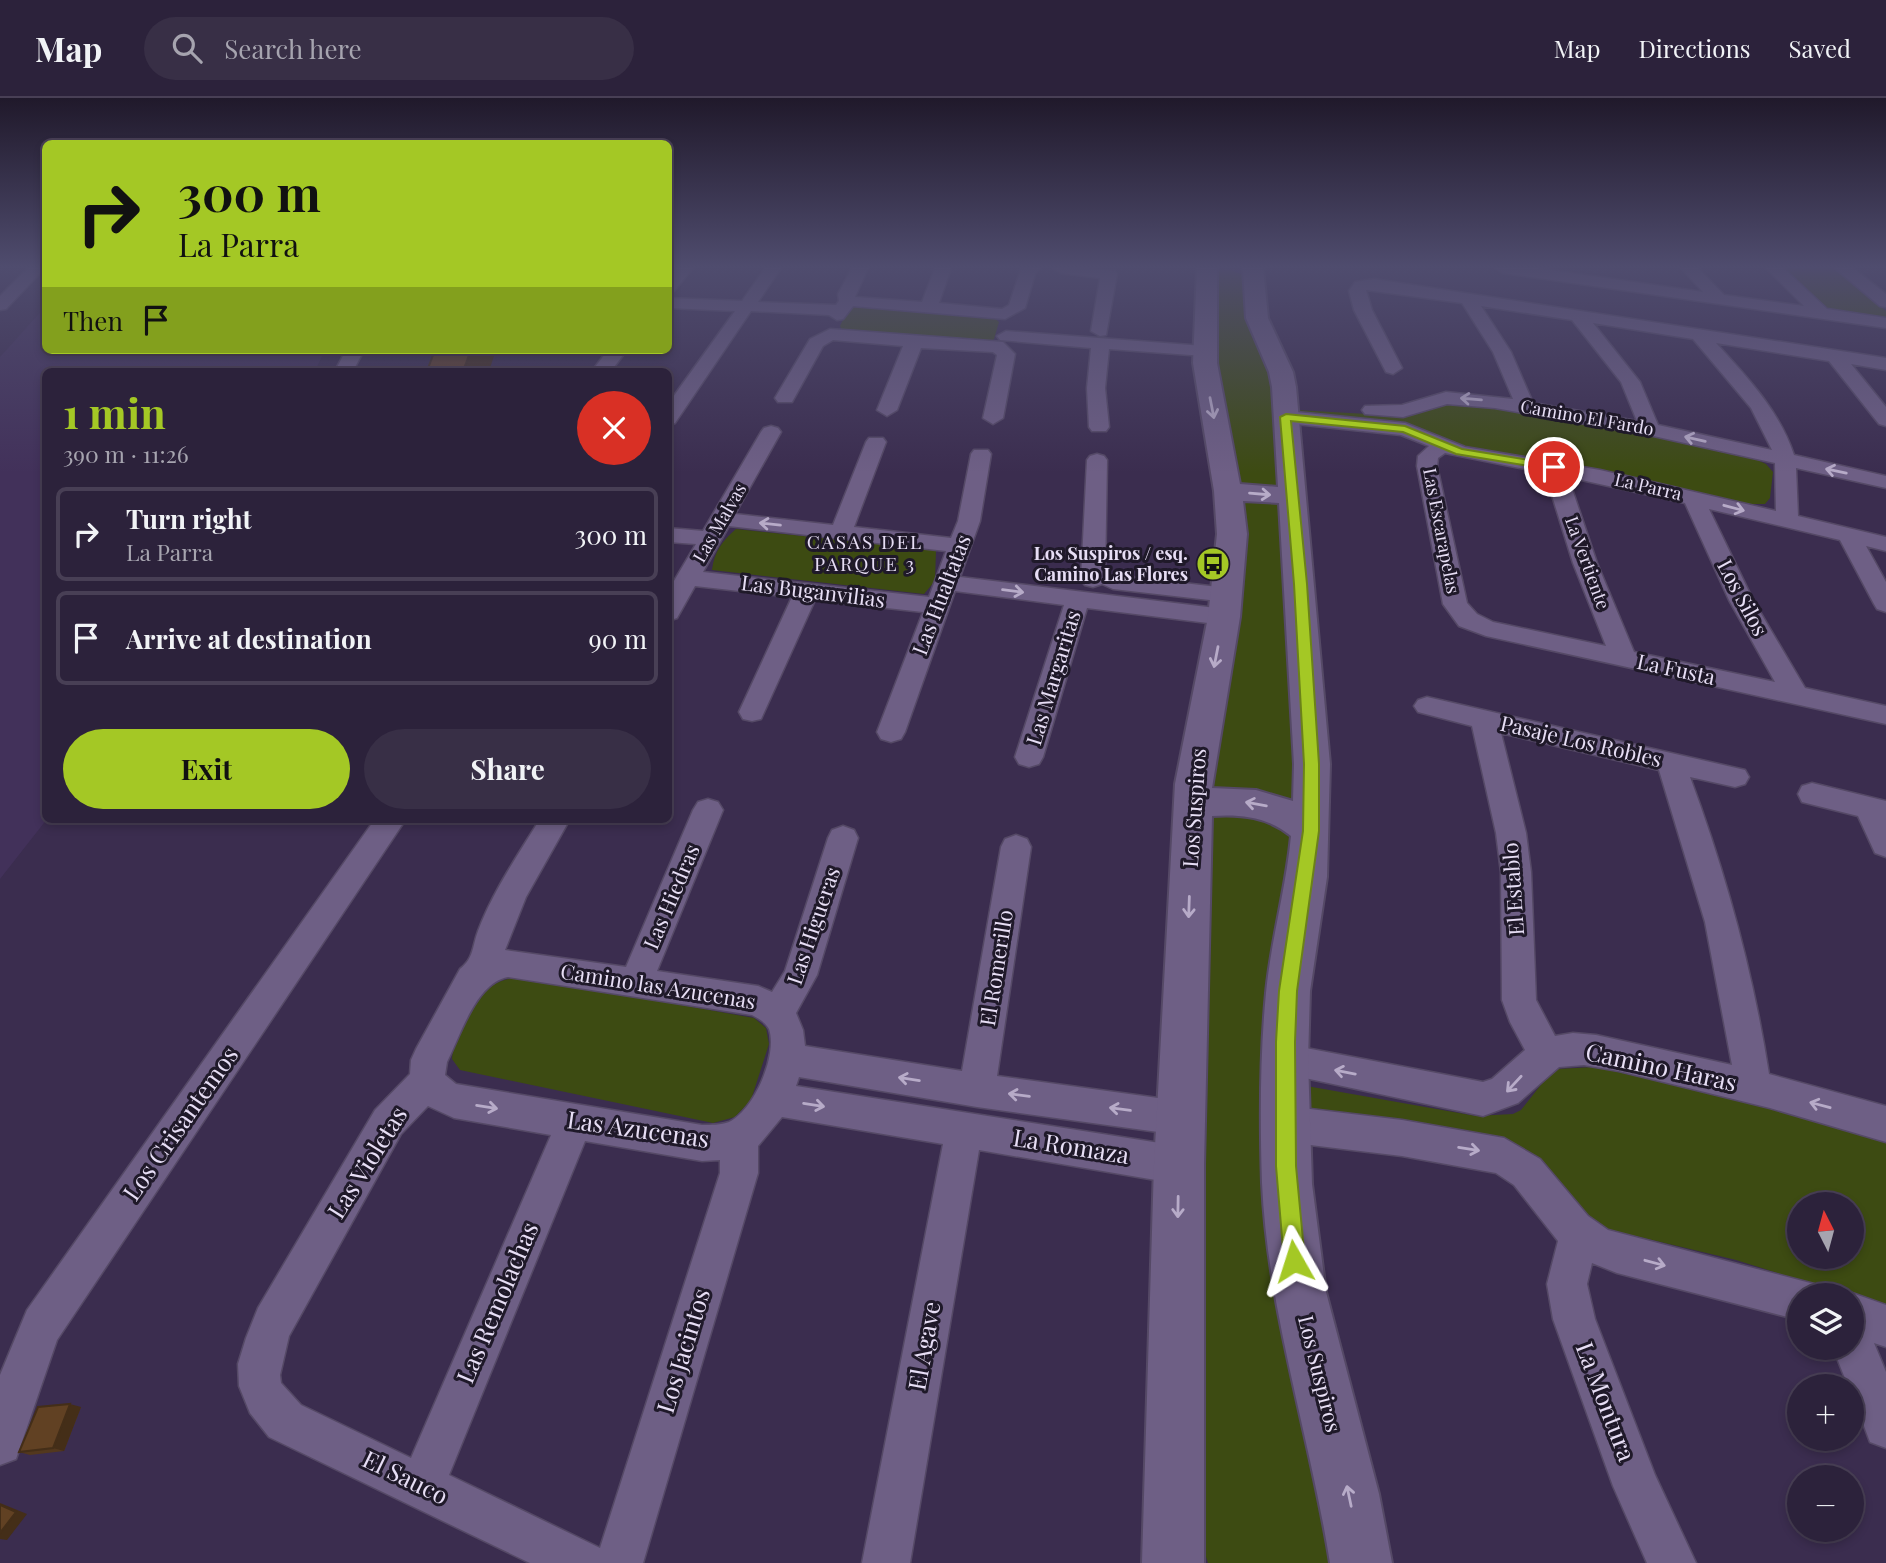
<!DOCTYPE html>
<html lang="en">
<head>
<meta charset="utf-8">
<style>
	body { margin:0; font-family:"Playfair Display",serif; background:#382f46; color:#f1f3f6; height:100vh; display:flex; flex-direction:column; font-size:26px; white-space:nowrap }
	* { box-sizing:border-box; margin:0 }
	p { font-size:23px; color:#a6a4af }
	.icon { flex:none; width:38px; height:38px; fill:none; stroke:currentColor; stroke-width:2; stroke-linecap:round; stroke-linejoin:round }
	.map { position:relative; flex:1; overflow:hidden }
	.panel { position:absolute; left:42px; top:270px; width:630px; height:455px; display:flex; flex-direction:column; background:#2c223b; border-radius:10px; box-shadow:0 4px 10px #0003,0 0 0 2px #483f55 }
	.panel>* { flex:none }
	.top-card { position:absolute; left:42px; top:42px; width:630px; height:214px; border-radius:10px; box-shadow:0 4px 10px #0003,0 0 0 2px #483f55; background:#a4c825; color:#111; overflow:hidden }
	.needle { width:46px; rotate:354deg }
	.buttons { position:absolute; left:1787px; top:1094px; display:grid; gap:14px }
	.buttons a { display:grid; place-items:center; width:77px; height:77px; border-radius:50%; background:#2c223b; box-shadow:0 4px 10px #0003,0 0 0 2px #483f55; font-size:35px }
	.pin { position:absolute; display:grid; place-items:center; width:60px; height:60px; color:#fff; margin:-30px; border:4px solid #fff; border-radius:50%; box-shadow:0 2px 7px #0007 }
	.me { position:absolute; width:77px; margin:-38px; rotate:354deg; stroke-linejoin:round; filter:drop-shadow(0 0 5px #0008) }
	.turn { display:flex; align-items:center; gap:24px; height:147px; padding:0 21px; font-size:32px }
	.turn .icon { width:91px; height:91px; stroke-width:2.5 }
	.turn b { display:block; font-size:49px; line-height:60px }
	.then { display:flex; align-items:center; height:66px; padding:0 21px; background:#0003; gap:14px; font-size:26px }
	.round { display:grid; place-items:center; flex:none; width:74px; height:74px; border-radius:37px; background:#382f46 }
	.head { display:flex; align-items:center; justify-content:space-between; height:119px; padding:0 21px }
	h1 { font-size:42px; font-weight:700; line-height:52px; color:#a4c825 }
	.cta { display:flex; gap:14px; margin-top:auto; padding:14px 21px }
	.cta a { flex:1; height:80px; border-radius:42px; background:#a4c825; color:#111; font-size:28px; font-weight:700; line-height:80px; text-align:center }
	.cta a+a { background:#382f46; color:#f1f3f6 }
	ul { padding:0; list-style:none }
	li { display:flex; align-items:center; gap:21px; height:94px; margin:0 14px 10px; padding:0 7px; border:4px solid #483f55; border-radius:10px }
	li div { flex:1 }
	li b { display:block; font-size:26px }
	li em { font-style:normal }
	header { display:flex; align-items:center; gap:42px; box-sizing:border-box; height:98px; padding:0 35px; background:#2c223b; border-bottom:2px solid #483f55 }
	header strong { font-size:33px }
	nav { display:flex; gap:38px; margin-inline-start:auto; font-size:24px }
	.search { width:490px; height:63px; background:#382f46; display:flex; align-items:center; gap:18px; box-sizing:border-box; padding:0 24px; border-radius:38px; color:#a6a4af; font-size:26px }
	.map>svg:first-child { display:block }
	.built { fill:#42315a }
	.green { fill:#3d4b12; fill-rule:evenodd }
	.lines { fill:none; stroke-linecap:round; stroke-linejoin:round }
	.minor-casing { stroke:#554966; stroke-width:3 }
	.tertiary-casing { stroke:#554966; stroke-width:4 }
	.minor { fill:#6e5f85; fill-rule:evenodd }
	.tertiary { fill:#6e5f85; fill-rule:evenodd }
	.wall { fill:#53381e }
	.shaded-wall { fill:#442e18 }
	.building { fill:#614123; stroke:#442e18; stroke-width:2 }
	.oneway { stroke:#b7abc8 }
	.route { fill:#a4c825; stroke:#6b8218; stroke-width:2 }
	.labels { text-anchor:middle; stroke-width:6; stroke-linejoin:round; paint-order:stroke }
	.far-street-label { font-size:18px; fill:#e7def5; stroke:#1f1929 }
	.far-poi-label { font-size:18px; font-weight:bold; fill:#e7def5; stroke:#1f1929; text-anchor:end }
	.far-neighbourhood-label { font-size:19px; letter-spacing:2px; fill:#e7def5; stroke:#1f1929 }
	.street-label { font-size:21px; fill:#e7def5; stroke:#1f1929 }
	.near-street-label { font-size:24px; fill:#e7def5; stroke:#1f1929 }
</style>
</head>
<body>
<header>
<strong>Map</strong>
<div class="search"><svg class="icon" aria-label="search" viewBox="0 0 24 24"><circle cx="10" cy="10" r="6"/><path d="M15 15l6 6"/></svg>Search here</div>
<nav><a>Map</a><a>Directions</a><a>Saved</a></nav>
</header>
<div class="map">
<svg width="1886" height="1465" viewBox="0 0 1886 1465">
	<rect width="100%" height="100%" fill="#3b2d4f"/>
	<path class="built" d="M45 209 46 252H325L315 273H46L47 721 0 781V259Z"/>
	<path class="green" d="M1781 170H1836L1886 213V220L1829 214Z
		M1220 172H1231L1243 177 1246 212 1274 284 1280 386C1270 392 1249 390 1239 383L1217 261 1216 179Z
		M857 208 993 219 999 224 994 241 989 245 842 232 840 228 848 211Z
		M1470 305 1632 332 1755 361 1766 366 1773 374 1770 400 1765 406H1746L1581 368 1464 348 1409 326 1304 316 1297 312 1402 318 1421 315 1443 306Z
		M1240 399 1279 403 1296 706 1212 693 1209 682Z
		M736 431 936 452 935 483 924 496 712 472C714 454 722 443 736 431Z
		M1263 715 1293 738 1274 877 1334 1465H1208L1199 1437 1208 727 1212 717Z
		M524 879 754 920 766 930 769 946 751 1002 735 1019 713 1025 460 972 452 961C452 945 478 897 492 888 502 881 512 880 524 879Z
		M1595 969 1764 1007 1886 1042V1209L1736 1162 1602 1130 1594 1126 1536 1060 1513 1045 1470 1034 1302 1009 1301 987 1476 1018 1513 1016 1521 1012 1551 974 1557 971ZM1799 1106H1852V1158H1799Z"/>
	<g class="lines">
		<defs>
			<path id="minor" d="M28 170H45L6 211 0 212V198Z
				M676 170H693L674 193 668 195V179Z
				M765 170H781L758 204 836 207 839 203 838 196 852 170H868L855 199 922 204 935 170H951L939 205 1002 211 1009 207 1021 171 1040 170 1035 176 1025 210 1005 221 853 208 843 221 837 222 829 217 751 213 675 325 668 327V306L735 213 668 210V200L742 203Z
				M1053 170 1115 173 1117 176 1106 237 1100 238 1091 233 1100 180 1061 175Z
				M1495 170H1536L1703 194 1681 170H1698L1724 197 1804 208 1766 170H1783L1827 211 1886 220V230L1503 175Z
				M1835 170H1853L1886 196V209L1880 208Z
				M1374 181 1886 260V272L1851 266 1886 309V328L1879 326 1829 263 1716 245C1747 279 1779 312 1794 357L1886 378V390L1796 370 1798 418 1886 439V453L1866 448 1886 484V514L1877 511 1874 506 1840 442 1709 411 1753 502 1805 590 1886 608V626L1486 538 1459 528 1443 506 1417 368 1418 358 1429 348 1401 337 1286 325 1279 323 1276 319 1279 315 1286 313 1405 325 1465 349 1600 372 1776 413 1775 365 1649 337 1495 310 1447 306 1403 319 1365 316 1362 312 1365 308 1402 307 1446 294 1513 301 1493 254 1462 205 1366 192 1372 212 1402 270 1393 276 1386 274 1354 212 1349 193 1355 184ZM1481 208 1572 222 1621 284 1637 323 1533 305 1511 254ZM1593 225 1693 241 1751 310 1772 352 1658 327 1640 284ZM1445 355 1545 375 1573 465 1606 548 1493 524 1477 516 1467 505 1437 368 1438 360ZM1568 379 1685 405 1729 502 1775 584 1634 554 1597 465Z
				M830 231 1003 244 1015 256 1003 320 993 326 983 320 997 257 993 254 921 250 897 312 887 318 877 312 903 248 833 242 823 248 792 304H778L775 300 810 241Z
				M1006 233 1204 248 1213 253 1204 258 1109 251 1105 290 1109 329 1106 333H1092L1089 329 1087 290 1091 250 1000 242 997 238Z
				M346 252H364L353 273H335Z
				M608 252H627L611 273H592Z
				M771 328 778 330 781 334 735 416 833 427 866 344 869 340H883L886 344 854 429 951 440 958 423 971 356 974 352H988L991 356 980 423 960 479 1224 511 1233 514 1236 519 1233 524 1224 527 1087 510 1043 659 1039 666 1029 669 1019 666 1015 659 1064 507 955 493 905 634 901 641 891 644 881 641 877 634 923 514 815 502 761 621 752 623 743 621 739 614 792 499 695 488 677 520 668 523V493L696 446 668 444V430L703 433 761 334 764 330ZM729 428 946 453 929 499 703 474Z
				M1097 356 1104 358 1107 362 1105 479 1113 477 1227 490 1235 492 1239 497 1235 502 1227 504 1113 491 1102 486 1093 489 1085 487 1081 482 1087 362 1090 358Z
				M1427 599 1745 672 1749 679 1745 686 1735 689 1690 679C1726 776 1753 874 1769 976L1886 1008V1044L1770 1010 1619 973 1584 967 1559 969 1518 1005 1483 1018 1272 973 1267 962 1272 951 1285 946 1483 984 1492 981 1525 952 1510 924 1502 902 1501 774 1496 735 1472 628 1418 614 1414 608 1418 602ZM1501 635 1659 672 1705 824 1732 967 1596 937 1573 935 1555 938 1536 902 1531 774 1526 735Z
				M1812 685 1886 703V759L1875 755 1858 718 1802 704 1798 696 1802 688Z
				M708 701 718 704 723 712 657 873 758 888 772 894 785 873 828 740 832 732 843 728 854 732 858 740 817 877 796 915 803 932 805 948 962 973 1001 749 1005 741 1016 737 1027 741 1031 749 997 978 1180 1003 1193 1008 1198 1020 1193 1032 1180 1037 977 1009 799 979 796 988 1179 1048 1192 1054 1198 1067 1192 1080 1179 1086 979 1052 910 1465H862L943 1046 782 1019 758 1048V1075L643 1465H530L269 1339 250 1315 239 1288 238 1266 246 1240 258 1210 375 1012 410 976 411 962 416 951 460 871C474 860 472 849 478 833 493 793 518 757 540 721H570L526 799 505 852 626 869 693 712 698 704ZM508 879 752 917C758 920 766 925 769 931 778 957 754 1012 729 1024 721 1027 711 1027 702 1027L456 986 445 977 447 964C461 936 476 885 508 879ZM428 1008 454 1020 551 1037 411 1360 301 1307 281 1285 280 1277 289 1238 401 1036ZM585 1043 702 1063 720 1062V1075L600 1450 449 1377Z
				M375 721H406L57 1242 16 1361 0 1367V1277L27 1212Z
				M1285 1008 1402 1022 1504 1040 1540 1061 1588 1118 1608 1132 1814 1186 1818 1197H1799V1222L1617 1175 1592 1165 1587 1186 1595 1221 1655 1377 1696 1465H1647L1613 1388 1553 1221 1547 1186 1558 1143 1514 1087 1496 1075 1402 1058 1285 1044 1272 1038 1267 1026 1272 1014Z
				M1852 1195 1886 1207V1249L1874 1245 1886 1274V1350L1870 1344 1852 1296V1288H1848L1833 1250H1852V1197H1848Z"/>
			<path id="tertiary" d="M1197 170H1217V265L1240 386 1278 389 1272 289 1269 274 1246 220 1243 170H1263L1268 220 1293 274 1296 289 1330 666 1327 779 1310 893 1308 962 1312 1086 1326 1194 1379 1396 1392 1465H1330C1310 1338 1268 1215 1262 1085 1260 1023 1260 957 1266 895 1271 842 1286 791 1291 738 1268 719 1241 716 1212 718L1204 1067V1465H1142L1154 1067 1175 686 1208 519 1217 436 1214 393 1193 265ZM1243 403 1279 405 1294 666 1293 703 1256 692 1212 690 1240 519 1247 436Z"/>
		</defs>
		<use href="#minor" class="minor-casing"/>
		<use href="#tertiary" class="tertiary-casing"/>
		<use href="#minor" class="minor"/>
		<use href="#tertiary" class="tertiary"/>
	</g>
	<path class="wall" d="M396 252H433L432 255 398 257Z
		M81 1309 64 1353 30 1357 19 1354Z"/>
	<path class="shaded-wall" d="M471 252H496L489 273H463Z
		M70 1306 81 1309 64 1353 53 1350Z
		M0 1405 27 1416 7 1442 0 1441Z"/>
	<path class="building" d="M435 252H471L463 273H427Z
		M70 1306 53 1350 19 1354 38 1309Z
		M0 1407 16 1414 0 1435Z"/>
	<defs><path id="oneway-shaft" d="M-6 0H5M1.5-3L5.5 0L1.5 3" fill="none" stroke-width="1.6" stroke-linecap="round" stroke-linejoin="round" transform="scale(1.75)"/></defs>
	<g class="oneway">
		<use href="#oneway-shaft" transform="translate(1471 301) rotate(-175)"/>
		<use href="#oneway-shaft" transform="translate(1212 310) rotate(79)"/>
		<use href="#oneway-shaft" transform="translate(1695 341) rotate(-167)"/>
		<use href="#oneway-shaft" transform="translate(1836 373) rotate(-168)"/>
		<use href="#oneway-shaft" transform="translate(1260 396) rotate(5)"/>
		<use href="#oneway-shaft" transform="translate(1734 410) rotate(15)"/>
		<use href="#oneway-shaft" transform="translate(770 426) rotate(-174)"/>
		<use href="#oneway-shaft" transform="translate(1013 493) rotate(7)"/>
		<use href="#oneway-shaft" transform="translate(1216 559) rotate(101)"/>
		<use href="#oneway-shaft" transform="translate(1256 706) rotate(-170)"/>
		<use href="#oneway-shaft" transform="translate(1189 809) rotate(92)"/>
		<use href="#oneway-shaft" transform="translate(1345 974) rotate(-169)"/>
		<use href="#oneway-shaft" transform="translate(909 981) rotate(-171)"/>
		<use href="#oneway-shaft" transform="translate(1514 986) rotate(133)"/>
		<use href="#oneway-shaft" transform="translate(1019 997) rotate(-173)"/>
		<use href="#oneway-shaft" transform="translate(814 1007) rotate(9)"/>
		<use href="#oneway-shaft" transform="translate(1820 1007) rotate(-165)"/>
		<use href="#oneway-shaft" transform="translate(487 1009) rotate(9)"/>
		<use href="#oneway-shaft" transform="translate(1120 1011) rotate(-172)"/>
		<use href="#oneway-shaft" transform="translate(1469 1051) rotate(9)"/>
		<use href="#oneway-shaft" transform="translate(1178 1109) rotate(91)"/>
		<use href="#oneway-shaft" transform="translate(1655 1165) rotate(15)"/>
		<use href="#oneway-shaft" transform="translate(1349 1398) rotate(-102)"/>
	</g>
	<linearGradient id="sky" x2="0" y2="1"><stop stop-color="#20192b"/><stop offset="0.45" stop-color="#4f4c6e"/><stop offset="1" stop-color="#4f4c6e" stop-opacity="0"/></linearGradient>
	<rect width="1886" height="375" fill="url(#sky)"/>
	<path class="route" d="M1286 316 1405 328 1462 351 1554 366 1559 369 1554 372 1456 356 1403 334 1291 323 1307 486 1319 666V733L1297 893 1295 944 1296 1068 1305 1163 1302 1170 1294 1174 1287 1170 1284 1163 1276 1068V944L1279 893 1303 733 1304 666 1294 486 1280 319Z"/>
	<defs>
		<symbol id="bus-disc" viewBox="-11 -11 22 22"><circle r="9.5" fill="#a4c825" stroke="#1f1929"/><path d="M-5-6H5V4H4V6H2V4H-2V6H-4V4H-5ZM-3.5-4V0h7V-4ZM-3.5 1.2v1.5H-2V1.2ZM2 1.2v1.5H3.5V1.2Z" fill="#111"/></symbol>
	</defs>
	<g fill-rule="evenodd">
		<use href="#bus-disc" x="1194" y="447" width="38" height="38"/>
	</g>
	<g class="labels">
		<g class="far-street-label">
			<text transform="translate(1587 320) rotate(10)" y="6">Camino El Fardo</text>
			<text transform="translate(1648 389) rotate(13)" y="6">La Parra</text>
			<text transform="translate(720 425) rotate(-60)" y="6">Las Malvas</text>
			<text transform="translate(1441 433) rotate(79)" y="6">Las Escarapelas</text>
			<text transform="translate(1587 465) rotate(70)" y="6">La Vertiente</text>
		</g>
		<g class="far-poi-label">
			<text x="1188" y="462">Los Suspiros / esq.<tspan x="1188" dy="21">Camino Las Flores</tspan></text>
		</g>
		<g class="far-neighbourhood-label">
			<text x="865" y="451">CASAS DEL<tspan x="865" dy="22">PARQUE 3</tspan></text>
		</g>
		<g class="street-label">
			<text transform="translate(813 494) rotate(7)" y="7">Las Buganvilias</text>
			<text transform="translate(942 497) rotate(-69)" y="7">Las Hualtatas</text>
			<text transform="translate(1742 500) rotate(62)" y="7">Los Silos</text>
			<text transform="translate(1676 572) rotate(12)" y="7">La Fusta</text>
			<text transform="translate(1054 580) rotate(-73)" y="7">Las Margaritas</text>
			<text transform="translate(1581 644) rotate(13)" y="7">Pasaje Los Robles</text>
			<text transform="translate(1195 710) rotate(-86)" y="7">Los Suspiros</text>
			<text transform="translate(1514 791) rotate(-94)" y="7">El Establo</text>
			<text transform="translate(672 799) rotate(-67)" y="7">Las Hiedras</text>
			<text transform="translate(814 828) rotate(-71)" y="7">Las Higueras</text>
			<text transform="translate(997 870) rotate(-81)" y="7">El Romerillo</text>
			<text transform="translate(658 889) rotate(9)" y="7">Camino las Azucenas</text>
			<text transform="translate(1319 1276) rotate(76)" y="7">Los Suspiros</text>
		</g>
		<g class="near-street-label">
			<text transform="translate(1661 970) rotate(12)" y="8">Camino Haras</text>
			<text transform="translate(181 1026) rotate(-55)" y="8">Los Crisantemos</text>
			<text transform="translate(638 1032) rotate(8)" y="8">Las Azucenas</text>
			<text transform="translate(1071 1049) rotate(9)" y="8">La Romaza</text>
			<text transform="translate(368 1065) rotate(-58)" y="8">Las Violetas</text>
			<text transform="translate(498 1205) rotate(-67)" y="8">Las Remolachas</text>
			<text transform="translate(925 1248) rotate(-80)" y="8">El Agave</text>
			<text transform="translate(684 1253) rotate(-73)" y="8">Los Jacintos</text>
			<text transform="translate(1605 1304) rotate(69)" y="8">La Montura</text>
			<text transform="translate(405 1380) rotate(26)" y="8">El Sauco</text>
		</g>
	</g>
</svg>
<div class="buttons">
<a><svg class="needle" viewBox="-14 -14 28 28"><path d="M0-13l5 13h-10z" fill="#e53935"/><path d="M0 13l5-13h-10z" fill="#a6a4af"/></svg></a>
<a><svg class="icon" aria-label="layers" viewBox="0 0 24 24"><path d="M12 4l9 5-9 5-9-5zM3 14l9 5 9-5"/></svg></a>
<a>+</a>
<a>−</a>
</div>
<div class="pin" style="left:1554px;top:369px;background:#d93025"><svg class="icon" aria-label="arrive" viewBox="0 0 24 24"><path d="M6 21V4h12l-3 4 3 4H6"/></svg></div>
<svg class="me" style="left:1294px;top:1163px" viewBox="-20 -20 40 40"><path d="M0-17L14 15 0 8-14 15z" fill="#a4c825" stroke="#fff" stroke-width="4"/></svg>
<div class="top-card">
<div class="turn"><svg class="icon" aria-label="right" viewBox="0 0 24 24"><path d="M7 20v-9h11M14 6l5 5-5 5"/></svg><div><b>300 m</b>La Parra</div></div>
<div class="then">Then<svg class="icon" aria-label="arrive" viewBox="0 0 24 24"><path d="M6 21V4h12l-3 4 3 4H6"/></svg></div>
</div>
<section class="panel">
<div class="head"><div><h1>1 min</h1><p>390 m · 11:26</p></div><a class="round" style="background:#d93025;color:#fff"><svg class="icon" aria-label="close" viewBox="0 0 24 24"><path d="M6 6l12 12M18 6L6 18"/></svg></a></div>
<ul>
<li><svg class="icon" aria-label="right" viewBox="0 0 24 24"><path d="M7 20v-9h11M14 6l5 5-5 5"/></svg><div><b>Turn right</b><p>La Parra</p></div><em>300 m</em></li>
<li><svg class="icon" aria-label="arrive" viewBox="0 0 24 24"><path d="M6 21V4h12l-3 4 3 4H6"/></svg><div><b>Arrive at destination</b></div><em>90 m</em></li>
</ul>
<div class="cta"><a>Exit</a><a>Share</a></div>
</section>
</div>
</body>
</html>
